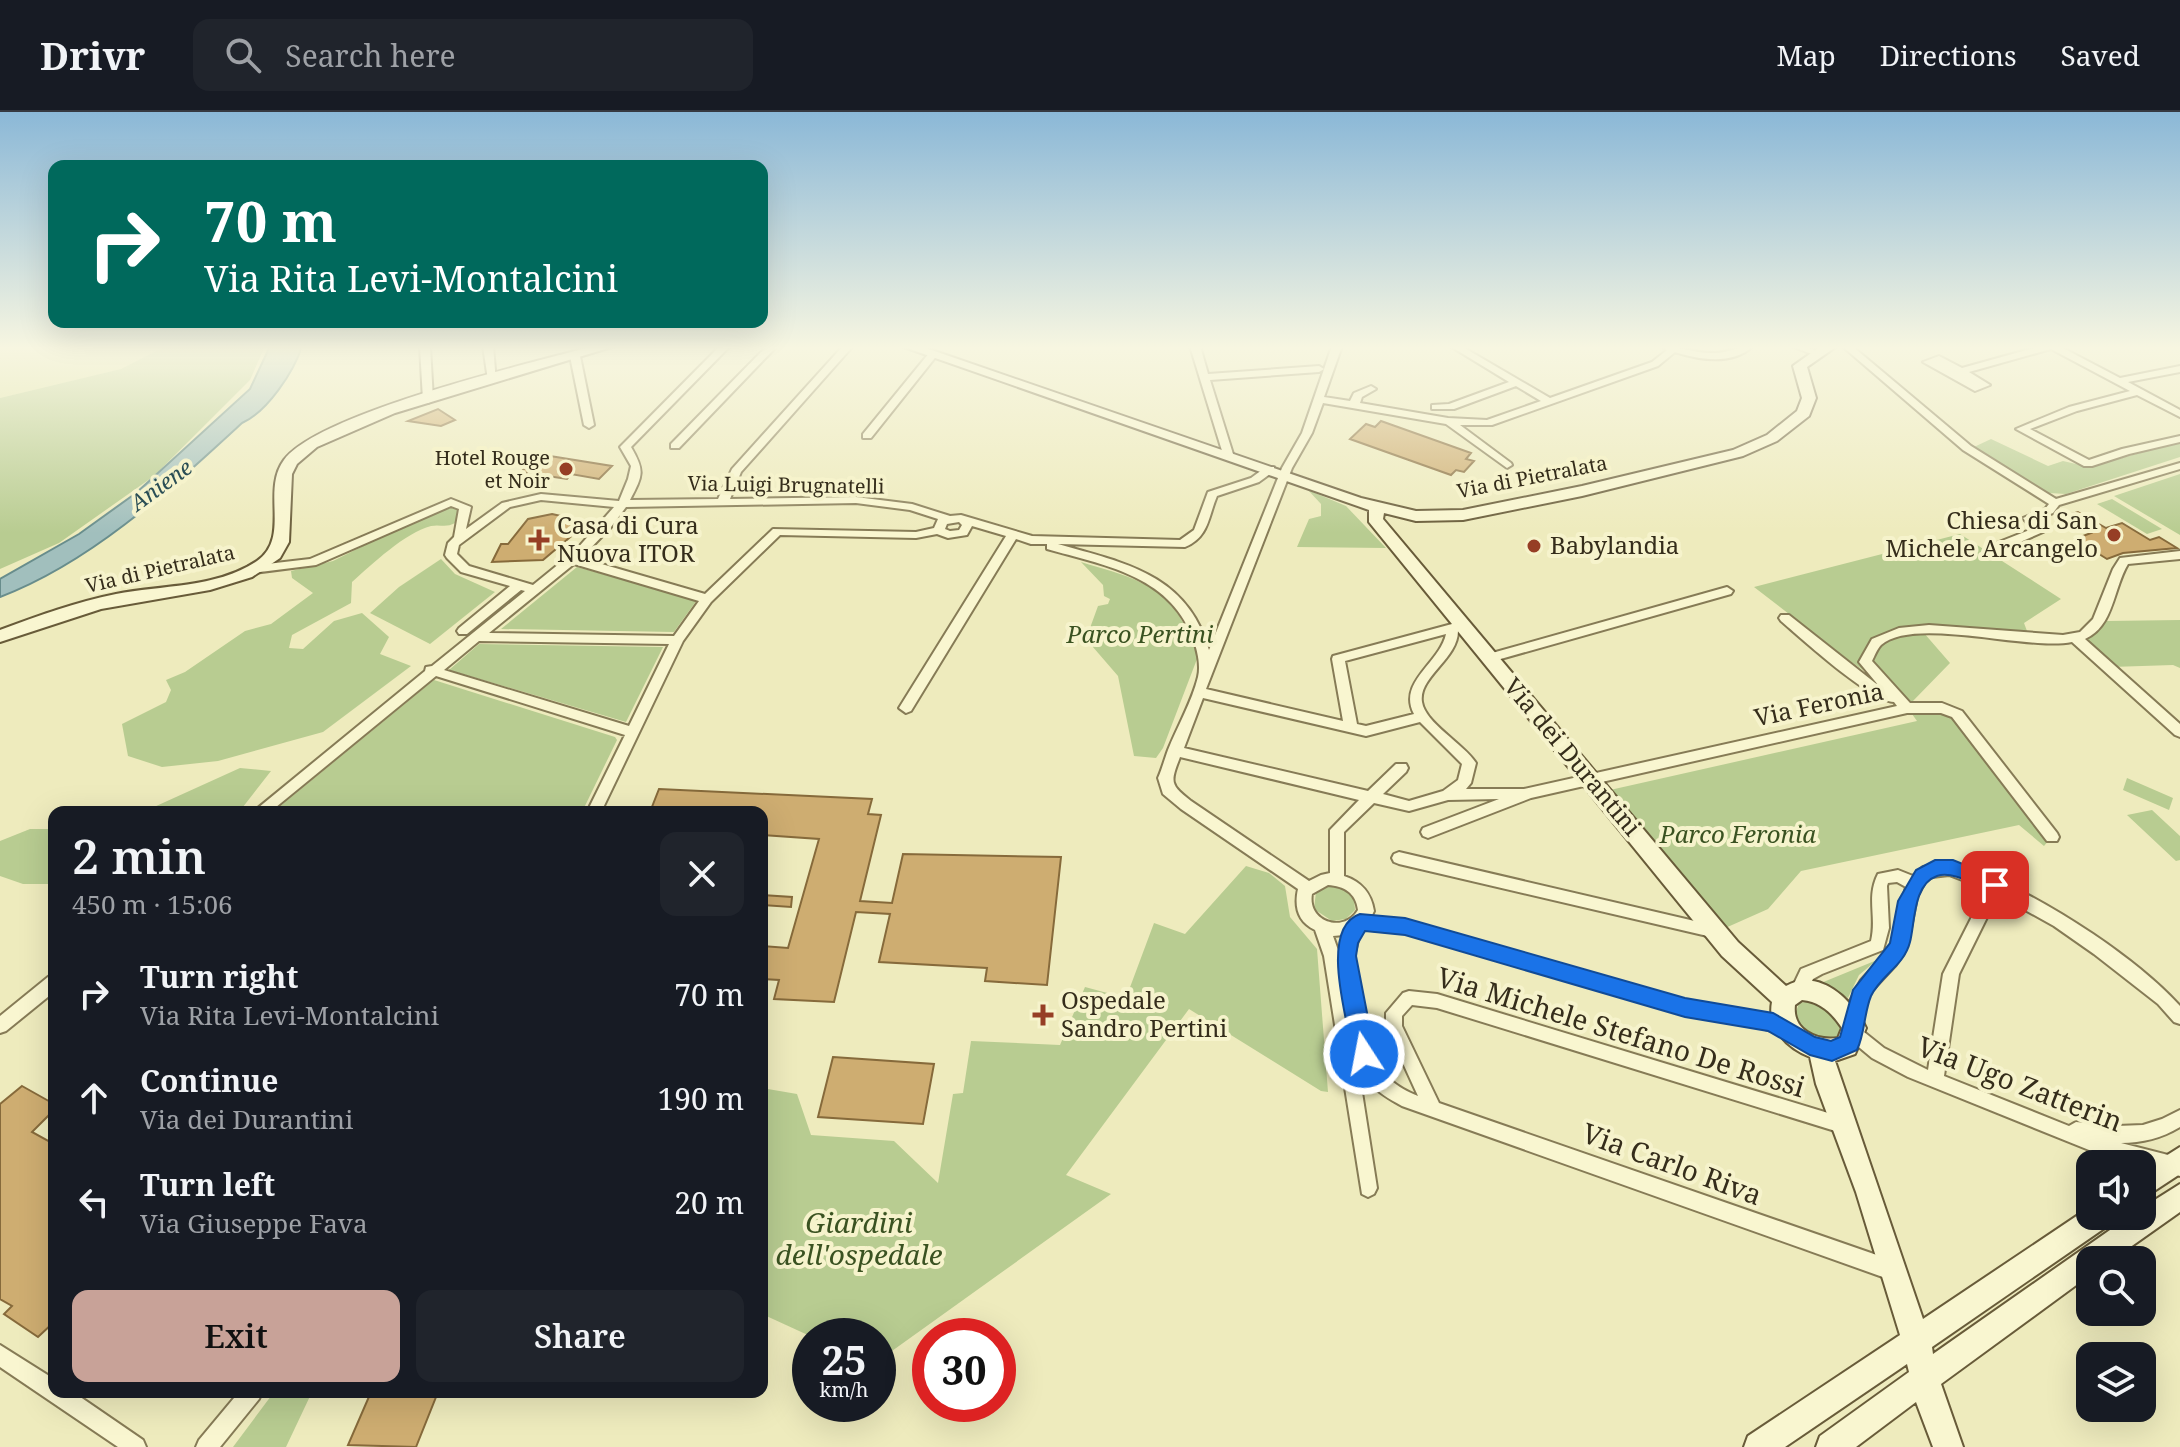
<!DOCTYPE html>
<html lang="en">
<head>
<meta charset="utf-8">
<style>
	body { margin:0; font-family:"Noto Serif",serif; background:#20242c; color:#f1f3f6; height:100vh; display:flex; flex-direction:column; font-size:30px; white-space:nowrap }
	* { box-sizing:border-box; margin:0 }
	p { font-size:26px; color:#9ea1a6 }
	.icon { flex:none; width:44px; height:44px; fill:none; stroke:currentColor; stroke-width:2; stroke-linecap:round; stroke-linejoin:round }
	.map { position:relative; flex:1; overflow:hidden }
	.details { position:absolute; left:48px; top:694px; width:720px; height:592px; display:flex; flex-direction:column; background:#171b24; border-radius:16px; box-shadow:0 8px 32px #0002 }
	.details>* { flex:none }
	.banner { position:absolute; left:48px; top:48px; width:720px; height:168px; border-radius:16px; box-shadow:0 8px 32px #0002; background:#00695c; color:#fff; overflow:hidden }
	.fabs { position:absolute; left:2076px; top:1038px; display:grid; gap:16px }
	.fabs a { display:grid; place-items:center; width:80px; height:80px; border-radius:16px; background:#171b24; box-shadow:0 8px 32px #0002; font-size:40px }
	.speed { position:absolute; left:792px; top:1206px; display:flex; gap:16px; font-size:40px; font-weight:700; text-align:center }
	.speed>* { display:grid; place-content:center; width:104px; height:104px; border-radius:50%; background:#171b24; box-shadow:0 8px 32px #0002; line-height:1 }
	.speed small { font-size:20px; font-weight:400 }
	.speed .limit { border:12px solid #d22; background:#fff; color:#111 }
	.pin { position:absolute; display:grid; place-items:center; width:68px; height:68px; color:#fff; margin:-34px; border-radius:16px; box-shadow:0 4px 12px #0006 }
	.me { position:absolute; width:88px; margin:-44px; rotate:349deg; stroke-linejoin:round; filter:drop-shadow(0 0 6px #0008) }
	.turn { display:flex; align-items:center; gap:28px; height:168px; padding:0 24px; font-size:36px }
	.turn .icon { width:104px; height:104px; stroke-width:2.5 }
	.turn b { display:block; font-size:56px; line-height:68px }
	.round { display:grid; place-items:center; flex:none; width:84px; height:84px; border-radius:16px; background:#20242c }
	.headline { display:flex; align-items:center; justify-content:space-between; height:136px; padding:0 24px }
	h1 { font-size:48px; font-weight:600; line-height:60px }
	.primary-button { display:flex; gap:16px; margin-top:auto; padding:16px 24px }
	.primary-button a { flex:1; height:92px; border-radius:16px; background:#c8a298; color:#111; font-size:32px; font-weight:600; line-height:92px; text-align:center }
	.primary-button a+a { background:#20242c; color:#f1f3f6 }
	ul { padding:0; list-style:none }
	li { display:flex; align-items:center; gap:24px; height:104px; padding:0 24px }
	li div { flex:1 }
	li b { display:block; font-size:30px }
	li em { font-style:normal }
	header { display:flex; align-items:center; gap:48px; box-sizing:border-box; height:112px; padding:0 40px; background:#171b24; border-bottom:2px solid #363941 }
	header strong { font-size:38px }
	nav { display:flex; gap:44px; margin-inline-start:auto; font-size:28px }
	.search { width:560px; height:72px; background:#20242c; display:flex; align-items:center; gap:20px; box-sizing:border-box; padding:0 28px; border-radius:16px; color:#9ea1a6; font-size:30px }
	.map>svg:first-child { display:block }
	.farmland { fill:#e0e4aa }
	.green { fill:#b8cc91 }
	.water { fill:#a1bfbd; stroke:#688d8c; stroke-width:2 }
	.building { fill:#cead71; stroke:#866a3b; stroke-width:2 }
	.lines { fill:none; stroke-linecap:round; stroke-linejoin:round }
	.street-casing { stroke:#867b56; stroke-width:4 }
	.secondary-casing { stroke:#685b39; stroke-width:4 }
	.street { fill:#f9f6d0; fill-rule:evenodd }
	.secondary { fill:#f9f6d0; fill-rule:evenodd }
	.route { fill:#1a73e8; stroke:#114b97; stroke-width:2 }
	.poi-dot { fill:#963e25; stroke:#f6f3cc; stroke-width:3 }
	.labels { text-anchor:middle; stroke-width:8; stroke-linejoin:round; paint-order:stroke }
	.far-poi-label { font-size:20px; fill:#352d1b; stroke:#f6f3cc; text-anchor:end }
	.far-street-label { font-size:20px; fill:#352d1b; stroke:#f6f3cc }
	.far-water-label { font-size:22px; font-style:italic; fill:#2a4e55; stroke:#f6f3cc }
	.poi-label { font-size:24px; fill:#352d1b; stroke:#f6f3cc; text-anchor:start }
	.park-label { font-size:24px; font-style:italic; fill:#3a5221; stroke:#f6f3cc }
	.street-label { font-size:24px; fill:#352d1b; stroke:#f6f3cc }
	.near-street-label { font-size:28px; fill:#352d1b; stroke:#f6f3cc }
	.near-park-label { font-size:28px; font-style:italic; fill:#3a5221; stroke:#f6f3cc }
</style>
</head>
<body>
<header>
<strong>Drivr</strong>
<div class="search"><svg class="icon" aria-label="search" viewBox="0 0 24 24"><circle cx="10" cy="10" r="6"/><path d="M15 15l6 6"/></svg>Search here</div>
<nav><a>Map</a><a>Directions</a><a>Saved</a></nav>
</header>
<div class="map">
<svg width="2180" height="1335" viewBox="0 0 2180 1335">
	<rect width="100%" height="100%" fill="#eeebbd"/>
	<path class="farmland" d="M0 234H166L122 257 0 286Z"/>
	<path class="green" d="M166 234H265L250 268 154 364 59 431 0 457V286L121 257Z
		M1991 327 2048 354 2063 349 2089 355 2180 330V345L2066 382 2049 381 1974 335Z
		M2180 362V423L2114 384Z
		M1308 378 1346 394 1386 436 1297 435 1309 407 1321 404V392Z
		M2112 387 2162 417 2147 422 2097 392Z
		M456 395 458 401 455 411C446 416 440 412 431 414 406 420 371 453 352 470L351 491 292 523 289 536 303 537 334 509 362 501 389 525 380 542 411 554 323 620 218 649 162 655 128 644 122 612 166 590 171 578 166 568 185 560 245 519 271 512 313 481 292 466 291 459 333 449 431 400Z
		M1960 422 2061 487 2024 511 2027 519 1917 513 1950 551 1912 590 1851 550 1754 475Z
		M441 447 455 462 495 480 430 532 370 501 399 475Z
		M1081 450C1123 463 1163 470 1184 512 1189 524 1196 534 1197 547L1163 636 1156 646 1134 644 1118 564 1086 527 1098 494 1108 492 1110 487 1104 484 1103 473Z
		M577 455 697 488 674 520 501 517Z
		M2180 508V556L2173 553 2111 555 2083 528 2107 509Z
		M479 532 663 535 626 610 449 558Z
		M434 568 615 625 617 628 582 700H273Z
		M1923 599 1947 601 2049 728 2044 734 2019 713 1801 759 1768 797 1723 817 1610 678 1917 609 1912 602Z
		M240 656 271 659 239 700H143Z
		M2127 666 2173 686 2169 698 2123 678Z
		M2152 698 2180 724V748L2176 749 2127 703Z
		M30 717H54V772H23L0 764V729Z
		M1246 754 1269 761 1285 774 1290 805 1317 837 1328 980 1321 979 1189 897 1066 1063 1111 1082 878 1249V1224H810L762 1202V976L797 982 811 1023 894 1029 938 1071 953 982 963 981 971 929 1060 933 1085 875 1126 886 1154 811 1185 822Z
		M1330 774 1343 776 1354 786 1355 798 1346 807 1332 809 1314 797 1316 780Z
		M1877 848 1859 863 1848 886 1821 871Z
		M1813 889 1828 895 1841 914 1837 924C1818 932 1805 921 1794 906L1799 891Z
		M274 1280H312L286 1335H233Z"/>
	<path class="water" d="M270 234H302C294 260 267 300 242 311 170 377 92 450 0 485V467L79 422 136 381 250 277Z"/>
	<path class="building" d="M438 297 455 308 441 314 408 309Z
		M1381 309 1471 341 1466 347 1474 349 1464 360 1456 358 1451 363 1350 327 1366 312 1375 315Z
		M550 344 612 354 599 367 571 362 567 367 521 360 534 347 545 348Z
		M2078 400 2106 416 2122 411 2150 428 2159 425 2177 436 2123 441 2107 447 2075 427 2091 421 2064 404Z
		M552 402 588 410 543 448 492 450 501 432H508L528 407Z
		M659 677 872 687 868 702 881 703 860 789 892 791 903 742 1061 745 1047 873 985 869 987 856 879 850 890 802 856 800 834 890 774 887 779 868 762 867V834L788 836 819 727 762 723V700H650Z
		M762 783 792 785 791 795 762 793Z
		M833 945 934 952 923 1012 818 1005Z
		M22 974 54 992V998L32 1020 54 1032V1210L38 1225 4 1202 12 1194 0 1187V992Z
		M371 1280H438L416 1335 348 1333Z"/>
	<g class="lines">
		<defs>
			<path id="street" d="M420 234H430L433 288 428 291 423 288Z
				M483 234H493L496 270 488 268Z
				M720 234H730L631 335C645 359 643 363 630 388L718 387 732 357 843 234H853L741 360 730 387 856 385 912 392 950 404 961 403 1032 424 1180 428 1194 418 1208 380 1251 366 1266 355H1274V359L1259 370 1217 384C1208 405 1209 425 1185 435L1058 432C1125 451 1187 462 1209 538L1282 356 1302 321 1332 234H1342L1324 285 1350 289 1354 281 1371 274 1376 277 1362 285 1360 291 1448 306 1487 308 1541 289 1516 274 1454 297H1432V293L1449 292 1509 270 1450 234H1461L1550 286 1652 250 1667 238 1661 234C1679 234 1696 242 1714 241 1728 241 1739 234 1753 234 1733 253 1700 248 1675 240L1658 254 1492 313H1460L1511 351 1512 353 1507 356 1446 312 1323 291 1312 321 1292 356 1206 577 1343 609 1332 547 1333 544 1452 512 1465 511 1467 514 1465 517 1458 519C1458 547 1418 565 1422 590 1425 611 1464 632 1476 651L1471 671 1466 677H1524L1897 594 1894 590C1871 590 1801 526 1781 509L1779 506 1781 503H1789L1879 574 1859 550 1872 527 1899 516 1929 513 2063 523 2080 520 2093 507 2113 457 2120 446 2180 439V447L2128 452C2113 477 2114 514 2085 527L2180 612V625L2175 623 2072 530C2027 539 1914 504 1881 533 1877 537 1874 545 1872 549L1910 591H1942L1962 599 2057 721 2059 725 2057 729H2047L1952 605 1941 601H1907L1531 686 1428 726 1423 724 1421 720 1423 716 1499 687 1448 688 1409 699 1374 691 1344 720V764C1362 770 1371 781 1374 799L1371 805 1405 809 1685 888 1756 900 1795 913 1797 918 1795 923 1789 925 1756 914 1685 902 1405 821 1361 817 1354 844 1372 942C1382 964 1396 975 1418 984L1386 914V901L1403 881 1409 879 1437 882 1851 1008 1854 1014 1851 1020 1845 1022 1437 896 1412 893 1402 904V914L1439 991 1894 1149 1901 1152 1904 1159 1901 1166 1894 1169 1402 994C1373 978 1368 973 1356 942L1377 1076 1374 1082 1368 1085 1362 1082 1324 844 1315 818C1298 810 1294 795 1298 777L1181 697 1163 682 1158 666C1162 657 1165 646 1168 638 1177 615 1192 590 1198 565 1201 553 1197 536 1192 524 1168 463 1103 453 1047 437V432H1031L1016 427 911 599 906 601 899 596 1006 424 972 414 967 423 948 426 937 422 916 426 780 423 711 490 683 529 601 700H587L625 623 436 564 270 700H253L425 559 426 555 432 554 525 479 521 478 467 522H459L457 519 459 516 510 474 461 460 447 446 445 443 448 431 454 425 459 397 451 394 316 453 253 461 249 460V454L310 447 451 387 471 395 466 417 502 391 541 382 619 389 628 367 631 354 620 335ZM541 388 614 395 576 438 533 473 469 454 457 442 459 433 510 395ZM856 391 910 398 938 407 934 416 916 420 773 417 705 482 581 446 611 415 626 395ZM959 410 962 413 959 418 950 419 945 417 947 412ZM574 452 699 489 674 524 489 521ZM1446 522C1440 551 1397 570 1414 602L1366 614 1357 612 1345 549ZM479 529 669 532 629 614 444 558ZM1203 586 1366 624 1420 610 1462 652 1458 668 1443 679 1409 689 1383 682 1406 660 1408 656 1406 652H1396L1368 679 1184 636ZM1180 645 1359 688 1330 718V761L1321 763 1309 769 1191 689C1170 672 1170 671 1180 645ZM1328 773C1344 774 1356 781 1358 798 1344 822 1307 810 1312 782ZM1344 823 1339 841 1333 824Z
				M767 234H777L679 336H671V332Z
				M1190 234H1200L1208 262 1319 254 1324 257 1319 260 1210 268 1233 342 1228 345 1223 342Z
				M1791 234H1804L1822 241 1817 244Z
				M1842 234H1852L1971 334 2056 387 2180 351V357L2059 393 2053 401 2036 407 2045 418 2043 420 2002 438H1994V432L2032 417 2023 406 2045 397 2049 392 1963 338Z
				M2041 234H2059L2120 266 2180 254V260L2128 270 2180 298V305L2137 283 2077 299 2030 317 2089 348 2122 337 2180 324V330L2129 342 2092 354H2084L2016 317 2069 295 2130 279 2051 237 1969 260 1990 273 1975 279 1923 250 1939 244 1962 256Z
				M930 240 938 242 871 326H863V322Z
				M575 241 580 244 594 313 589 316 584 313 570 244Z
				M1727 475 1733 479 1731 482 1490 550 1484 546 1485 543Z
				M1399 740 1716 814 1722 815 1724 820 1722 825 1716 826 1399 752 1394 750 1392 746 1394 742Z
				M1949 751C1964 756 1981 761 1996 767 2055 794 2135 845 2180 894V912L2174 910 2158 892 2094 842 2054 814 1998 783 1959 862 1944 964 2069 1014 2076 1010 2117 1014 2143 1013 2162 1007 2180 998V1015C2162 1026 2142 1031 2121 1031L2180 1046V1064L2094 1040 1908 965 1872 946 1848 926 1844 913 1850 889 1861 868 1890 837 1906 775 1897 770 1888 771 1887 774 1889 816 1883 838 1822 862 1813 867 1805 883 1799 885 1793 883 1791 878 1801 857 1871 829C1877 804 1866 786 1878 762L1898 758 1913 764 1923 755ZM1949 763 1986 777 1943 862 1928 958 1884 936 1859 916 1869 882 1895 854 1904 841 1909 826 1917 785 1925 770 1932 765Z
				M54 863V880L6 919 0 921V904L48 865Z
				M0 1233 54 1267V1280H73L143 1328 146 1335H118L0 1255Z
				M239 1280H262L259 1287 220 1335H196L199 1328Z"/>
			<path id="secondary" d="M594 234H615L395 301 317 335 297 352 292 362 289 430 280 446 252 465 210 478 101 497 0 530V518C38 504 76 490 116 482 161 473 217 476 257 449 291 425 261 379 284 348 319 301 531 251 594 234Z
				M901 234H920L1361 386 1416 399 1463 398 1582 374 1733 338 1767 323 1797 299 1802 286 1793 254 1821 234H1837L1807 255 1816 286 1809 304 1777 329 1743 344 1582 384 1463 408 1416 409 1384 401 1383 407 1738 830 1786 874C1819 855 1853 888 1866 916L1855 942 1835 949 1923 1207 2090 1095V1104H2113L2109 1113 1932 1235 1933 1242 2130 1104H2142V1096L2180 1072V1100L2112 1148H2090V1163L1941 1272 1963 1335H1933L1916 1290 1856 1335H1816L1820 1324 1909 1260 1907 1252 1785 1335H1744L1748 1324 1900 1223 1856 1080 1816 972 1810 945C1787 936 1767 916 1772 890L1722 844 1369 410V398ZM1802 888C1821 890 1832 901 1842 916L1838 926C1816 929 1792 918 1795 893Z
				M2180 1035V1062L2142 1087V1059Z"/>
		</defs>
		<use href="#street" class="street-casing"/>
		<use href="#secondary" class="secondary-casing"/>
		<use href="#street" class="street"/>
		<use href="#secondary" class="secondary"/>
	</g>
	<linearGradient id="sky" x2="0" y2="1"><stop stop-color="#8bb8d7"/><stop offset="0.56" stop-color="#f7f6e1"/><stop offset="1" stop-color="#f7f6e1" stop-opacity="0"/></linearGradient>
	<rect width="2180" height="421" fill="url(#sky)"/>
	<path class="route" d="M1935 748H1953L2002 768 2005 773 1995 781C1978 776 1955 758 1937 764 1913 772 1915 811 1910 830 1904 854 1881 863 1871 884 1864 901 1865 921 1857 938L1832 949 1810 943 1768 919 1685 905 1405 823 1365 819 1358 831 1356 844 1375 942 1372 949 1364 952 1356 949 1353 942C1348 910 1318 816 1360 802L1405 806 1685 886 1773 901 1815 925 1831 929 1840 925 1853 878 1890 831 1898 789 1916 758Z"/>
	<g class="poi-dot">
		<circle cx="566" cy="357" r="8"/>
		<circle cx="2114" cy="423" r="8"/>
		<path d="M535 416h8v8h8v8h-8v8h-8v-8h-8v-8h8z"/>
		<circle cx="1534" cy="434" r="8"/>
		<path d="M1039 891h8v8h8v8h-8v8h-8v-8h-8v-8h8z"/>
	</g>
	<g class="labels">
		<g class="far-poi-label">
			<text x="550" y="353">Hotel Rouge<tspan x="550" dy="23">et Noir</tspan></text>
		</g>
		<g class="far-street-label">
			<text transform="translate(1532 365) rotate(-11)" y="7">Via di Pietralata</text>
			<text transform="translate(786 373) rotate(1)" y="7">Via Luigi Brugnatelli</text>
			<text transform="translate(160 457) rotate(-13)" y="7">Via di Pietralata</text>
		</g>
		<g class="far-water-label">
			<text transform="translate(161 373) rotate(-36)" y="8">Aniene</text>
		</g>
		<g class="poi-label">
			<text x="2098" y="417" text-anchor="end">Chiesa di San<tspan x="2098" dy="28">Michele Arcangelo</tspan></text>
			<text x="557" y="422">Casa di Cura<tspan x="557" dy="28">Nuova ITOR</tspan></text>
			<text x="1550" y="442">Babylandia</text>
			<text x="1061" y="897">Ospedale<tspan x="1061" dy="28">Sandro Pertini</tspan></text>
		</g>
		<g class="park-label">
			<text x="1140" y="531">Parco Pertini</text>
			<text x="1738" y="731">Parco Feronia</text>
		</g>
		<g class="street-label">
			<text transform="translate(1819 593) rotate(-12)" y="8">Via Feronia</text>
			<text transform="translate(1572 645) rotate(50)" y="8">Via dei Durantini</text>
		</g>
		<g class="near-street-label">
			<text transform="translate(1621 920) rotate(17)" y="10">Via Michele Stefano De Rossi</text>
			<text transform="translate(2020 972) rotate(21)" y="10">Via Ugo Zatterin</text>
			<text transform="translate(1672 1052) rotate(20)" y="10">Via Carlo Riva</text>
		</g>
		<g class="near-park-label">
			<text x="859" y="1121">Giardini<tspan x="859" dy="32">dell'ospedale</tspan></text>
		</g>
	</g>
</svg>
<div class="fabs">
<a><svg class="icon" aria-label="sound" viewBox="0 0 24 24"><path d="M4 9h4l5-4v14l-5-4H4zM17 9q2 3 0 6"/></svg></a>
<a><svg class="icon" aria-label="search" viewBox="0 0 24 24"><circle cx="10" cy="10" r="6"/><path d="M15 15l6 6"/></svg></a>
<a><svg class="icon" aria-label="layers" viewBox="0 0 24 24"><path d="M12 4l9 5-9 5-9-5zM3 14l9 5 9-5"/></svg></a>
</div>
<div class="speed"><div>25<small>km/h</small></div><div class="limit">30</div></div>
<div class="pin" style="left:1995px;top:773px;background:#d93025"><svg class="icon" aria-label="arrive" viewBox="0 0 24 24"><path d="M6 21V4h12l-3 4 3 4H6"/></svg></div>
<svg class="me" style="left:1364px;top:942px" viewBox="-20 -20 40 40"><circle r="17" fill="#1a73e8" stroke="#fff" stroke-width="3"/><path d="M0-11L8 9 0 5-8 9z" fill="#fff"/></svg>
<div class="banner">
<div class="turn"><svg class="icon" aria-label="right" viewBox="0 0 24 24"><path d="M7 20v-9h11M14 6l5 5-5 5"/></svg><div><b>70 m</b>Via Rita Levi-Montalcini</div></div>
</div>
<section class="details">
<div class="headline"><div><h1>2 min</h1><p>450 m · 15:06</p></div><a class="round"><svg class="icon" aria-label="close" viewBox="0 0 24 24"><path d="M6 6l12 12M18 6L6 18"/></svg></a></div>
<ul>
<li><svg class="icon" aria-label="right" viewBox="0 0 24 24"><path d="M7 20v-9h11M14 6l5 5-5 5"/></svg><div><b>Turn right</b><p>Via Rita Levi-Montalcini</p></div><em>70 m</em></li>
<li><svg class="icon" aria-label="ahead" viewBox="0 0 24 24"><path d="M12 20V5M6 11l6-6 6 6"/></svg><div><b>Continue</b><p>Via dei Durantini</p></div><em>190 m</em></li>
<li><svg class="icon" aria-label="left" viewBox="0 0 24 24"><path d="M17 20v-9H6M10 6l-5 5 5 5"/></svg><div><b>Turn left</b><p>Via Giuseppe Fava</p></div><em>20 m</em></li>
</ul>
<div class="primary-button"><a>Exit</a><a>Share</a></div>
</section>
</div>
</body>
</html>
